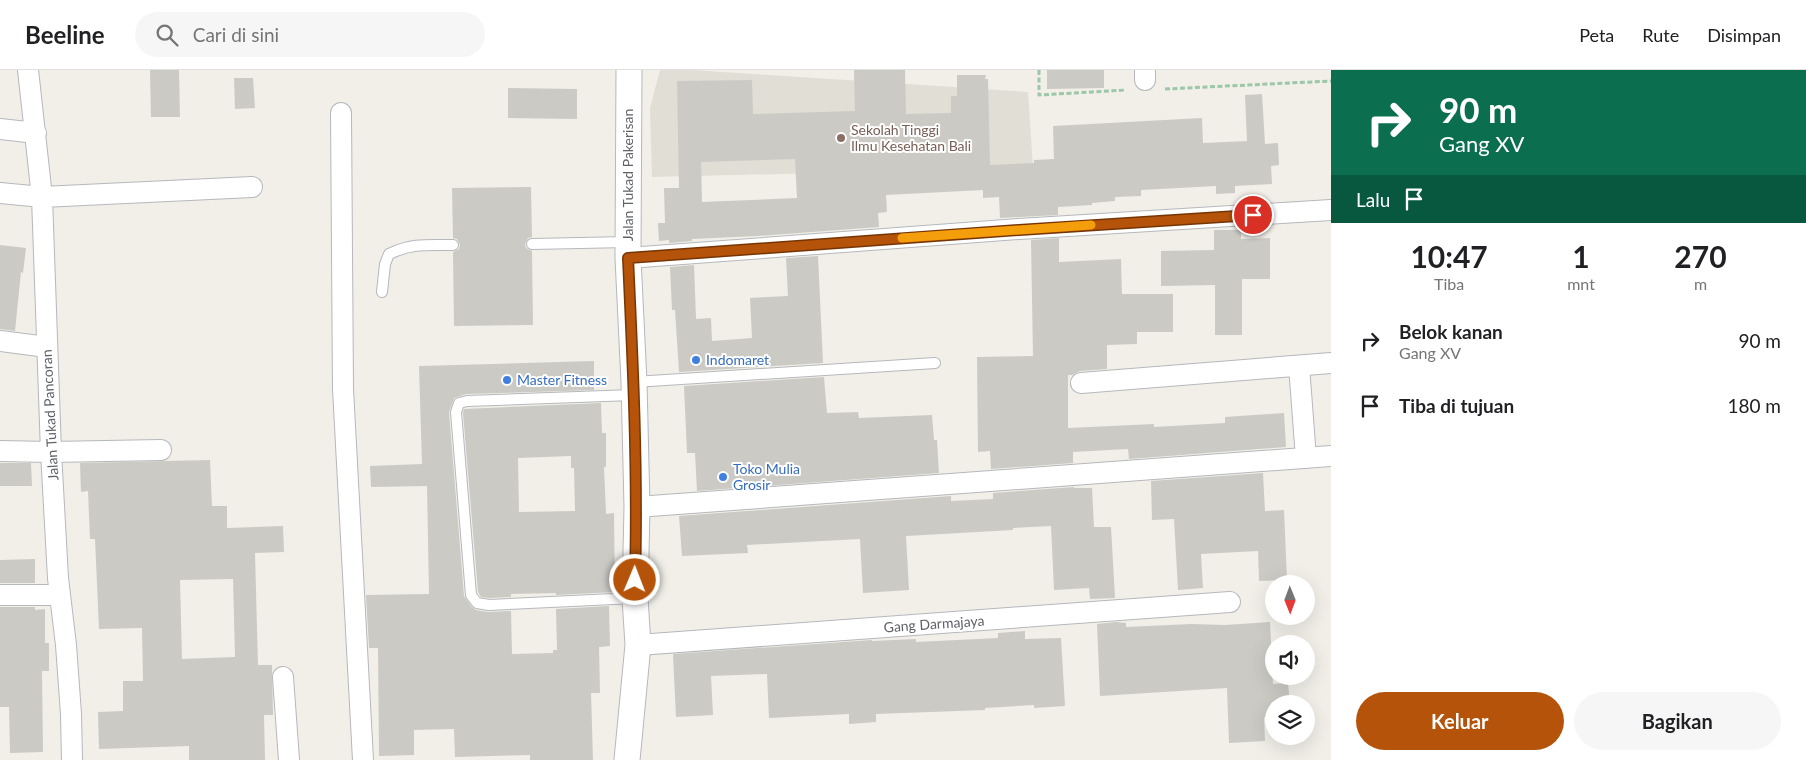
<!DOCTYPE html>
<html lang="id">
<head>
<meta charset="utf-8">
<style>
	body { margin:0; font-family:Lato,sans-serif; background:#f6f6f6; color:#202124; height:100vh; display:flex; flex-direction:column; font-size:19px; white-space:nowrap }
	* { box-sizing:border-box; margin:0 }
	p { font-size:16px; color:#757577 }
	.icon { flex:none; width:28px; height:28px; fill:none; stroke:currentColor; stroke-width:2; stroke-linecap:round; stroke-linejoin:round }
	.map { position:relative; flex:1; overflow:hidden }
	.sheet { display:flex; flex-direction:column; background:#fff; width:475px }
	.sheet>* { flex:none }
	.guide { background:#0b6e4f; color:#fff; overflow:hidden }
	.needle { width:32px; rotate:179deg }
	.controls { position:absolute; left:1265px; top:505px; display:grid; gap:10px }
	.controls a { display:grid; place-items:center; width:50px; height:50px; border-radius:50%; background:#fff; box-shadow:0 5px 20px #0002; font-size:25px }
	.pin { position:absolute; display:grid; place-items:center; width:42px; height:42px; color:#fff; margin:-21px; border:2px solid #fff; border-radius:50%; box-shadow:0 1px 5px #0007 }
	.me { position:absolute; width:55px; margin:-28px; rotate:1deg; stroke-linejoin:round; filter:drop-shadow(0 0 4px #0008) }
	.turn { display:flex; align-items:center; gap:18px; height:105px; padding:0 25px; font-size:22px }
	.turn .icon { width:65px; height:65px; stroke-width:2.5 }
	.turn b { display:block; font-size:35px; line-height:42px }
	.then { display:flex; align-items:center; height:48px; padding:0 25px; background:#0003; gap:10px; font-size:19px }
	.eta { display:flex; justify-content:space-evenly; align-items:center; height:85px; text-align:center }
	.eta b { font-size:30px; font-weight:700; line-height:35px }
	.button { display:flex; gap:10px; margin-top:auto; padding:10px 25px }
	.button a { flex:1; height:58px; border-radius:30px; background:#b45309; color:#fff; font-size:20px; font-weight:700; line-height:58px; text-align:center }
	.button a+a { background:#f6f6f6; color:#202124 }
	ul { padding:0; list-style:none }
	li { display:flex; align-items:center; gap:15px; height:65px; padding:0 25px }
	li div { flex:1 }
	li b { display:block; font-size:19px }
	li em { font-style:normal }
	header { display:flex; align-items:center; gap:30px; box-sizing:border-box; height:70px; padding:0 25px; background:#fff; border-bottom:1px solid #e0e0e0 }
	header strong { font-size:24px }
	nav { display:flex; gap:28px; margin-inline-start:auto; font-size:18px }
	.search { width:350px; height:45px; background:#f6f6f6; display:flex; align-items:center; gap:12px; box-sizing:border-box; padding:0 18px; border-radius:28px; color:#757577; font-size:19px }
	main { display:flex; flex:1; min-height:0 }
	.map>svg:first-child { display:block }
	.education { fill:#e1ded6 }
	.building { fill:#cccac5; fill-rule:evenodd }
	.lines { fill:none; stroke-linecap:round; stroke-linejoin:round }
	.service-casing { stroke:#b5b8bc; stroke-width:12 }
	.minor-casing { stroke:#b5b8bc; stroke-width:22 }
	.tertiary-casing { stroke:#b5b8bc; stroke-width:27 }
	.path { stroke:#9cc7a9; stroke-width:3; stroke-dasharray:5 2.5; stroke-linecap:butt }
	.service { stroke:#fff; stroke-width:10 }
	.minor { stroke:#fff; stroke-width:20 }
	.tertiary { stroke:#fff; stroke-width:25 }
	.route-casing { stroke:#753606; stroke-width:12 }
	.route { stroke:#b45309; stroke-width:9 }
	.slow { stroke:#f59e0b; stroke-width:9 }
	.education-dot { fill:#8d6e63; stroke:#fff; stroke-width:2 }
	.shop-dot { fill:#3f7fe0; stroke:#fff; stroke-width:2 }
	.labels { text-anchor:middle; stroke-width:4; stroke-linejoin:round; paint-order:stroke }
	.education-label { font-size:14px; fill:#785e54; stroke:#fff; text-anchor:start }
	.street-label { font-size:14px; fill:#5f6368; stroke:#fff }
	.shop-label { font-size:14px; fill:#366cbe; stroke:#fff; text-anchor:start }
</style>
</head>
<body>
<header>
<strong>Beeline</strong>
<div class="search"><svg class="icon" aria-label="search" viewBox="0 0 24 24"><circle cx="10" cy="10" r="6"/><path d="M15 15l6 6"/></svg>Cari di sini</div>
<nav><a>Peta</a><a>Rute</a><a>Disimpan</a></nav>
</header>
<main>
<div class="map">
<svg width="1331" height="690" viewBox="0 0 1331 690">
	<rect width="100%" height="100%" fill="#f1efe8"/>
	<path class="education" d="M660 0H692L1028 22 1033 98 652 107 650 38Z"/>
	<path class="building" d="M150 0H179L180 47H151Z
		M854 0H905L906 44 951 43V26H957V5H986L985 9H988L990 95 1034 93V90L1054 89 1053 56 1202 48 1203 73 1247 71 1245 25 1262 24 1265 74 1278 73 1279 95 1271 96 1272 114 1235 116V123L1216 124V116L1141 120V126L1115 127V131L1092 133V135L1058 137V145L1000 148 999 127 983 128V120L886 125 887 142 878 143 879 157 758 166 692 169V171L669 173V170L659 171 658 153H665L664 118H679L677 11 752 10 753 44 855 41ZM795 89 797 128 702 132 701 92Z
		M1047 0H1104V18L1047 19Z
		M234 8H253L255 38 235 39Z
		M508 18 577 19V49L508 48Z
		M531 117 532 167 528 168 525 174 526 178 532 181 533 255 454 256 453 182 459 179 460 175 457 169 453 168 452 118Z
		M1214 160H1241V169L1270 168V209H1242V265H1215V215L1161 216V181L1214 180Z
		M1059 168V192L1121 189 1122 224H1173V262H1137V274L1107 275V299L1080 301 1072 305H1068V358L1154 354V357L1225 353V347L1284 343 1286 377 1129 389 1128 379 1073 382V393L991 399 990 381 978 382 977 287 1033 286 1031 170Z
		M0 175 26 178 23 203 21 202 15 261 0 259Z
		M818 186 823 293 679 302 675 240H672L670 197 694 195 696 249 711 248 712 271 752 268 750 228 788 226 786 188Z
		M594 291V320L466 324 454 328 449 342 464 526 472 537 476 540 488 542 511 541 512 584 553 583V580H557L556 539 609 536 610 576 599 577 600 623H591L593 690H530V685L455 687 454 659 414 660V685L379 686 378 578H369L366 525 429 524 427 416 371 417 370 396 422 394 419 296Z
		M824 307 827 343 858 342 859 348 932 345 934 370H937L939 403 697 421 695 383H687L684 316Z
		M601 333 602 363H606V397H604L606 444 614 443 615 522 556 525V523L511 524V527L489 528 481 527 478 522 463 343 464 339ZM571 386V398H574L575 441 519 442 518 388Z
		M210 390 212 436H227V458L283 456 284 482 255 483 258 595H272L273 645H264L265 690H189V676L99 679 98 642 123 641V611H143L142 558 99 559 95 469H90L88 421 81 422 80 393ZM233 509 235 587 182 589 180 510Z
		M0 393H31L32 416H0Z
		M1263 403 1265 441 1284 440 1287 510 1259 511 1258 481 1201 484 1203 518 1178 520 1174 449 1152 450 1151 411Z
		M1074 417V418H1092L1094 457H1111L1115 528 1090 529 1089 518 1054 520 1051 456 1013 458V460L906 466 909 520 863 523 860 469 747 475 748 483 682 486 679 446 951 426V431L993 429V423Z
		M35 489V513H0V490Z
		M0 537H35V540L45 539V573H49V601H42L43 682 10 683 9 637H0Z
		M1116 552 1126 553V557L1192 554 1225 555 1270 552 1273 614 1288 613 1290 634H1274V647H1264L1265 671 1229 673 1227 618 1100 626 1097 554Z
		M1025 561V569L1061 568 1065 636 1034 638V635L985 638V640L876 644V652L849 654V644L769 648 767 604 711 606 713 645 676 647 673 584 872 570V571L916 569V572L998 568V563Z"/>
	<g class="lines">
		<defs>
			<path id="service" d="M532 174 628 172
				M382 222 385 194 389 184C412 173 428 175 453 175
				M634 312 935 293
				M633 325 467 331 459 333 456 342 471 525 477 533 489 535 635 528"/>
			<path id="minor" d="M28 0 42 127 51 382 58 508 66 575 71 644 72 690
				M1145 0V10
				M341 43 343 319 363 690
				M0 59 36 63
				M0 123 42 127 252 117
				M628 188 1019 159 1331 140
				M0 271 47 277
				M1299 296 1306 388
				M1081 313 1331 293
				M0 381 51 382 161 380
				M637 437 1331 386
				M0 525H60
				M638 575 1230 532
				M283 607 289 690"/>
			<path id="tertiary" d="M627 690 638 575 635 528 637 437 634 312 628 188 629 0"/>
		</defs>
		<use href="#service" class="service-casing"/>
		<use href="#minor" class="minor-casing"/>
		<use href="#tertiary" class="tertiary-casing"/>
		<path class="path" d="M1039 0V25L1126 20
			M1165 19 1331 11"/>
		<use href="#service" class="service"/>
		<use href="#minor" class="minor"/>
		<use href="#tertiary" class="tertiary"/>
	</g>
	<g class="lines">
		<defs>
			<path id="route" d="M635 510C638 403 633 295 628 188L1019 160 1253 145"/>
		</defs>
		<use href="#route" class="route-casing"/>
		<use href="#route" class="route"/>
		<path class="slow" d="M902 168 1091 155"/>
	</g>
	<circle class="education-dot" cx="841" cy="68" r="5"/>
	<g class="shop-dot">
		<circle cx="696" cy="290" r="5"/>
		<circle cx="507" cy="310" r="5"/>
		<circle cx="723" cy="407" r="5"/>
	</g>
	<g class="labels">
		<g class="education-label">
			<text x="851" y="65">Sekolah Tinggi<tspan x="851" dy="16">Ilmu Kesehatan Bali</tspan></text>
		</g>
		<g class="street-label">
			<text transform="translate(628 105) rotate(-90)" y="5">Jalan Tukad Pakerisan</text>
			<text transform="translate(50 345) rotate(-93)" y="5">Jalan Tukad Pancoran</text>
			<text transform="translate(934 554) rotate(-4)" y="5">Gang Darmajaya</text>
		</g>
		<g class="shop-label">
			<text x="706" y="295">Indomaret</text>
			<text x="517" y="315">Master Fitness</text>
			<text x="733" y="404">Toko Mulia<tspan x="733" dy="16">Grosir</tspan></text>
		</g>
	</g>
</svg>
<div class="controls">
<a><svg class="needle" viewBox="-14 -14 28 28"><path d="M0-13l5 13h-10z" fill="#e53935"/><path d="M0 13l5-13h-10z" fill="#757577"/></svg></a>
<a><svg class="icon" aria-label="sound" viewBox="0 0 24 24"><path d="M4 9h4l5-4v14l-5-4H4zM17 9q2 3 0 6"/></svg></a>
<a><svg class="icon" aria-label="layers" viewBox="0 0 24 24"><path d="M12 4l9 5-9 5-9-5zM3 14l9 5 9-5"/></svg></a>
</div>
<div class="pin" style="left:1253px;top:145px;background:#d93025"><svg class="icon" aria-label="arrive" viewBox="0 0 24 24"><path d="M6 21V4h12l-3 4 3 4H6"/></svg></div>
<svg class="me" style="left:635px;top:510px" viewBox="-20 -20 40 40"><circle r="17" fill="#b45309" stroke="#fff" stroke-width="3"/><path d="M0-11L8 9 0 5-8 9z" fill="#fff"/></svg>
</div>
<section class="sheet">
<div class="guide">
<div class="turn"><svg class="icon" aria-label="right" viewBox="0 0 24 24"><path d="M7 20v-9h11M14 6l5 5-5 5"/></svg><div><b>90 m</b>Gang XV</div></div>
<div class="then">Lalu<svg class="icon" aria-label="arrive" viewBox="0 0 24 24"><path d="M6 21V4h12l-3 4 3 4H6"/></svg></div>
</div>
<div class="eta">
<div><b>10:47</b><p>Tiba</p></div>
<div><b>1</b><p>mnt</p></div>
<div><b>270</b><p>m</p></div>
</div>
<ul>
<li><svg class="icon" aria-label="right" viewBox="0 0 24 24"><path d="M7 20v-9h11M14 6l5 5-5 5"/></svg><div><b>Belok kanan</b><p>Gang XV</p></div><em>90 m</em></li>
<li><svg class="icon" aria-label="arrive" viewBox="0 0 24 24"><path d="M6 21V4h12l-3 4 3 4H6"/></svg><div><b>Tiba di tujuan</b></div><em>180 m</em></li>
</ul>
<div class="button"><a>Keluar</a><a>Bagikan</a></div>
</section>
</main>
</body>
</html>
